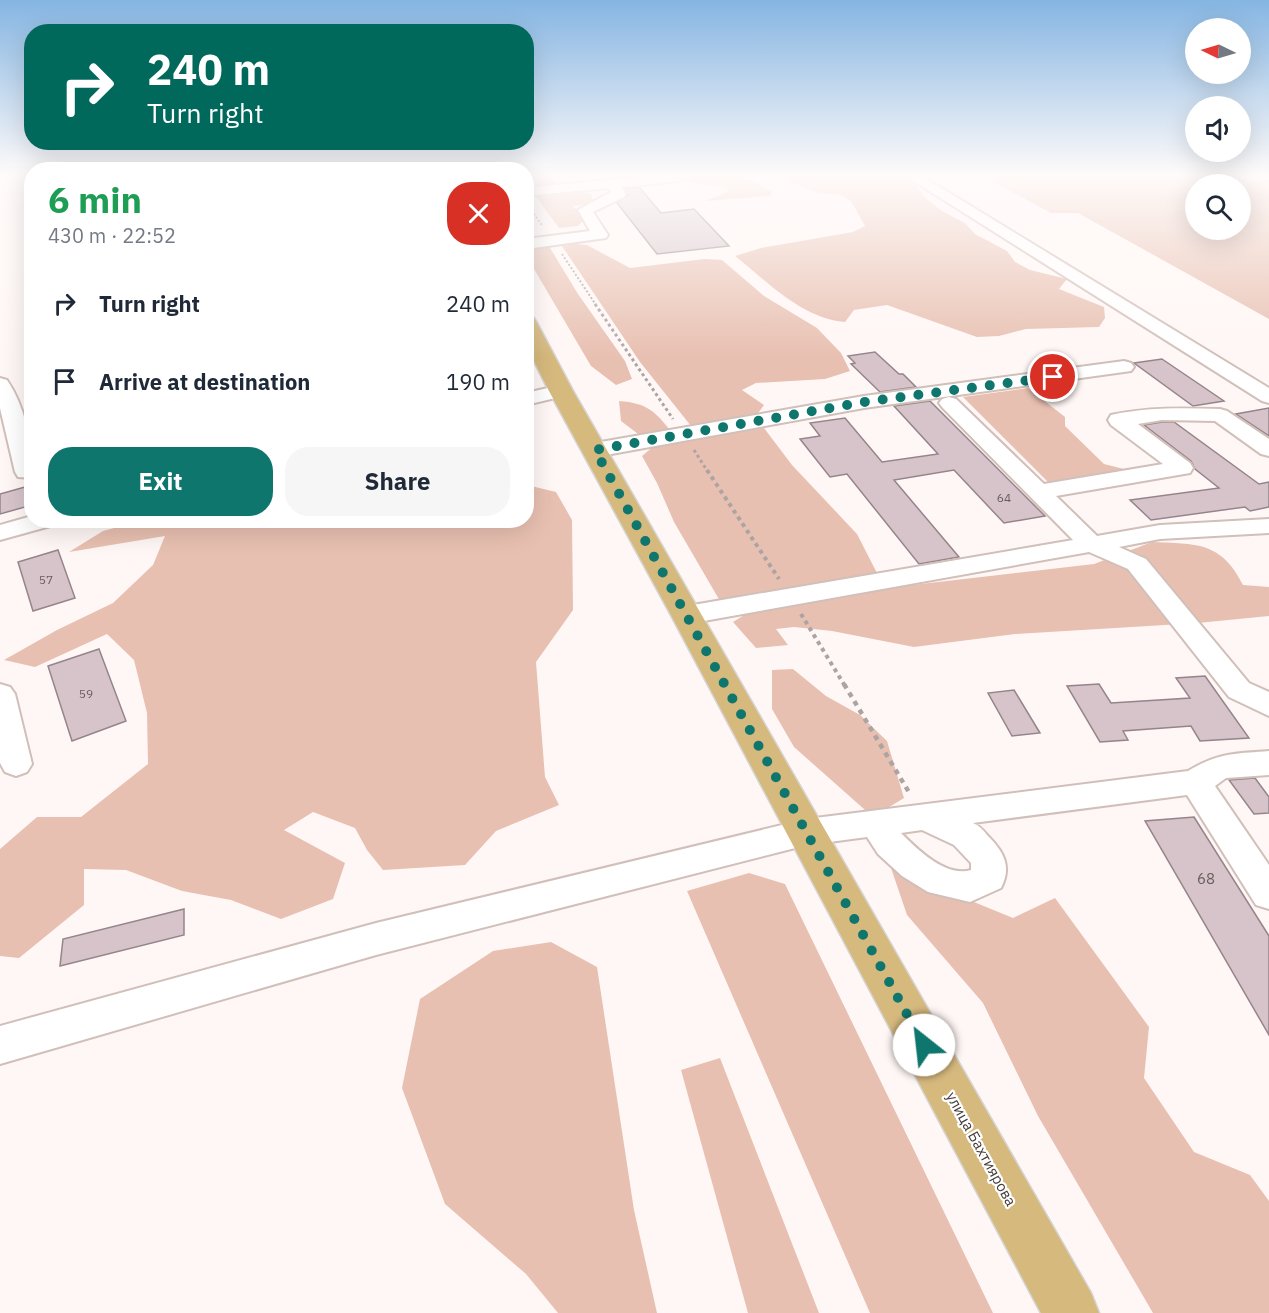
<!DOCTYPE html>
<html lang="en">
<head>
<meta charset="utf-8">
<style>
	body { margin:0; font-family:"IBM Plex Sans",sans-serif; background:#f6f6f7; color:#1f2937; height:100vh; display:flex; flex-direction:column; font-size:22px; white-space:nowrap }
	* { box-sizing:border-box; margin:0 }
	p { font-size:20px; color:#747a83 }
	.icon { flex:none; width:33px; height:33px; fill:none; stroke:currentColor; stroke-width:2; stroke-linecap:round; stroke-linejoin:round }
	.map { position:relative; flex:1; overflow:hidden }
	.sheet { position:absolute; left:24px; top:162px; width:510px; height:366px; display:flex; flex-direction:column; background:#fff; border-radius:24px; box-shadow:0 6px 24px #0002 }
	.sheet>* { flex:none }
	.banner { position:absolute; left:24px; top:24px; width:510px; height:126px; border-radius:24px; box-shadow:0 6px 24px #0002; background:#00695c; color:#fff; overflow:hidden }
	.needle { width:39px; rotate:275deg }
	.buttons { position:absolute; left:1185px; top:18px; display:grid; gap:12px }
	.buttons a { display:grid; place-items:center; width:66px; height:66px; border-radius:50%; background:#fff; box-shadow:0 6px 24px #0002; font-size:30px }
	.pin { position:absolute; display:grid; place-items:center; width:51px; height:51px; color:#fff; margin:-26px; border:3px solid #fff; border-radius:50%; box-shadow:0 2px 6px #0007 }
	.me { position:absolute; width:66px; margin:-33px; rotate:331deg; stroke-linejoin:round; filter:drop-shadow(0 0 4px #0008) }
	.turn { display:flex; align-items:center; gap:21px; height:126px; padding:0 24px; font-size:27px }
	.turn .icon { width:78px; height:78px; stroke-width:2.5 }
	.turn b { display:block; font-size:42px; line-height:51px }
	.round { display:grid; place-items:center; flex:none; width:63px; height:63px; border-radius:24px; background:#f6f6f7 }
	.overview { display:flex; align-items:center; justify-content:space-between; height:102px; padding:0 24px }
	h1 { font-size:36px; font-weight:800; line-height:45px; color:#1e9e55 }
	.button { display:flex; gap:12px; margin-top:auto; padding:12px 24px }
	.button a { flex:1; height:69px; border-radius:24px; background:#0f766e; color:#fff; font-size:24px; font-weight:800; line-height:69px; text-align:center }
	.button a+a { background:#f6f6f7; color:#1f2937 }
	ul { padding:0; list-style:none }
	li { display:flex; align-items:center; gap:18px; height:78px; padding:0 24px }
	li div { flex:1 }
	li b { display:block; font-size:22px }
	li em { font-style:normal }
	.map>svg:first-child { display:block }
	.green { fill:#e8c0b1; fill-rule:evenodd }
	.building { fill:#d6c4ca; stroke:#95858b; stroke-width:1.5 }
	.lines { fill:none; stroke-linecap:round; stroke-linejoin:round }
	.minor-casing { stroke:#d1bfb9; stroke-width:4 }
	.major-casing { stroke:#d5d4d3; stroke-width:3 }
	.path-far3 { stroke:#aca4a2; stroke-width:2; stroke-dasharray:2 2; stroke-linecap:butt }
	.path-far2 { stroke:#aca4a2; stroke-width:3; stroke-dasharray:3 3; stroke-linecap:butt }
	.path-far1 { stroke:#aca4a2; stroke-width:4; stroke-dasharray:4 4; stroke-linecap:butt }
	.path { stroke:#aca4a2; stroke-width:4.5; stroke-dasharray:5 5; stroke-linecap:butt }
	.minor { fill:#fff; fill-rule:evenodd }
	.major { fill:#d6b97d; fill-rule:evenodd }
	.route { stroke:#0f766e; stroke-width:10; stroke-dasharray:0 18 }
	.labels { text-anchor:middle; stroke-width:4.5; stroke-linejoin:round; paint-order:stroke }
	.number-label { font-size:12px; fill:#675d5c }
	.near-number-label { font-size:15px; fill:#675d5c }
	.street-label { font-size:15px; fill:#423b38; stroke:#fff }
</style>
</head>
<body>
<div class="map">
<svg width="1269" height="1313" viewBox="0 0 1269 1313">
	<rect width="100%" height="100%" fill="#fff7f5"/>
	<path class="green" d="M526 175H551L559 186 527 190Z
		M698 175H753L755 176 741 178 757 183 772 192 770 196 705 201 727 192 728 188 690 182 693 176Z
		M783 175H893L905 177 917 186 924 197 942 211 965 223 975 234 1007 251 1015 262 1030 270 1067 279 1059 289 1104 307 1105 318 1099 327 1026 329 999 336 977 337 887 305 854 310 845 322C801 318 768 282 735 256L761 248 853 232 865 226 851 201 841 195 816 192 791 182Z
		M980 175H1223L1251 181 1269 180V319L1078 213H1051ZM1196 184H1240V230H1196Z
		M564 191 591 193 593 201 589 205 573 206 585 219 578 226 559 228 536 197Z
		M547 243 578 294 625 361 632 379 616 385 591 366 527 257 526 246Z
		M575 244 587 245 630 268 705 259 722 260 764 296 817 328 841 353 850 371 825 379 756 383 742 390 764 405 756 416 724 425 691 426 640 362 562 246Z
		M1028 388 1065 417V426L1104 464 1128 470 1048 482 963 397Z
		M619 401C648 403 656 412 673 434L646 440 621 421Z
		M764 428 792 465 857 534 878 575 720 601 674 522 657 483 642 456 655 445Z
		M527 485 556 492 572 520 573 610 536 662 545 777 559 805 496 831 465 865 383 870 367 850 355 828 313 812 284 830 345 863 333 899 281 919 231 900 182 891 126 870 84 869V905L19 958 0 956V849L37 817H81L148 764 147 713 134 660 107 634 35 667 4 660 57 630 113 603 153 565 165 536 69 552 103 531 140 521 526 520Z
		M1152 542C1196 544 1221 541 1243 585L1269 587V616L1198 623 1015 634 914 647 832 631 794 627 776 629 788 645 756 648 733 622 746 614 869 590 1094 564Z
		M793 669 826 696 860 715 887 741 904 798 873 817 794 747 772 709V670Z
		M891 868 1013 918 1055 898 1149 1027 1144 1078 1194 1152 1250 1175 1269 1201V1313H1153L1038 1116 983 1003 907 915Z
		M749 873 785 884 993 1313H870L687 891Z
		M551 942 597 967 634 1210 657 1313H558L526 1274 445 1204 402 1088 420 999 493 951Z
		M720 1058 819 1313H748L681 1070Z"/>
	<path class="building" d="M639 187 661 213 694 209 729 246 657 254 617 203 628 195 625 189Z
		M875 352 899 374H903L916 387 880 392 851 364 855 363 848 356Z
		M1162 359 1224 401 1193 406 1134 363Z
		M930 401 1045 516 1004 523 954 470 894 480 959 557 919 564 847 474 830 477 800 439 820 436 810 423 845 418 882 462 938 454 894 406Z
		M1269 408V436L1236 414Z
		M1162 422H1174L1259 484 1269 482V507L1250 511 1245 507 1151 520 1130 500 1219 488 1195 469 1191 461 1144 425Z
		M32 485V505L0 514V494Z
		M58 550 75 598 33 611 18 562Z
		M99 649 126 721 72 741 48 666Z
		M1205 676 1249 738 1200 741 1191 726 1123 731 1128 740 1100 742 1067 686 1099 684 1111 703 1190 698 1176 678Z
		M1014 690 1040 733 1012 736 988 693Z
		M1255 778 1269 797V813L1254 814 1229 780Z
		M1194 817 1269 936V1035L1145 821Z
		M184 909V935L60 966 63 939Z"/>
	<g class="lines">
		<defs>
			<path id="minor" d="M660 175H684L686 177 679 181 621 187 626 194 624 197 593 212 608 235 606 238 526 249V239L590 231 578 210 611 192 608 188 526 196V188Z
				M904 175H920L1269 388V403L1262 401Z
				M1124 361 1131 363 1134 367 1131 371 864 408 595 457 587 455 584 450 587 445 595 443 864 396Z
				M0 378 7 380C26 408 32 444 32 478L18 477 15 472 0 408Z
				M561 385 568 387 571 391 568 395 526 405V393Z
				M949 397 956 399 1044 484 1163 464 1111 425 1108 420 1111 415C1147 407 1183 408 1220 409L1227 411 1269 439V456L1261 454 1215 421 1162 420 1138 424 1190 463 1193 468 1190 473 1056 496 1097 536 1160 525 1269 519V533L1160 539 1119 547 1146 559 1249 683 1269 692V716L1229 697 1128 569 1089 552 687 624 677 621 673 615 677 609 687 606 1073 540 942 407 939 403 942 399Z
				M32 516V520H57L54 525 0 540V525Z
				M0 684 10 687 15 694 32 764 27 772 16 776 5 772 0 763Z
				M1269 751V775L1226 778 1215 786 1269 865V909L1256 905 1187 795 973 823C980 826 984 831 988 836 1004 852 1012 867 1001 888L970 902 928 892 902 876 878 854 867 837 807 845 376 955 0 1064V1026L376 923 807 819 1188 771C1220 752 1234 754 1269 751ZM922 830 954 845 971 863V870C946 878 917 849 901 833Z"/>
			<path id="major" d="M526 317 534 318 537 323 573 391 1091 1293 1099 1313H1041L671 615 549 391 526 345Z"/>
		</defs>
		<use href="#minor" class="minor-casing"/>
		<use href="#major" class="major-casing"/>
		<path class="path-far3" d="M529 207 542 225
			M562 254 596 305"/>
		<path class="path-far2" d="M595 304 673 419
			M694 450 708 472"/>
		<path class="path-far1" d="M707 470 779 579
			M801 614 845 686"/>
		<path class="path" d="M844 684 910 794"/>
		<use href="#minor" class="minor"/>
		<use href="#major" class="major"/>
	</g>
	<linearGradient id="sky" x2="0" y2="1"><stop stop-color="#85b5e2"/><stop offset="0.49" stop-color="#fffbfa"/><stop offset="1" stop-color="#fffbfa" stop-opacity="0"/></linearGradient>
	<rect width="1269" height="358" fill="url(#sky)"/>
	<g class="lines">
		<path class="route" d="M924 1045 595 450 864 402 1053 377"/>
	</g>
	<g class="labels">
		<g class="number-label">
			<text x="1004" y="502">64</text>
			<text x="46" y="584">57</text>
			<text x="86" y="698">59</text>
		</g>
		<g class="near-number-label">
			<text x="1206" y="884">68</text>
		</g>
		<g class="street-label">
			<text transform="translate(981 1149) rotate(61)" y="5">улица Бахтиярова</text>
		</g>
	</g>
</svg>
<div class="buttons">
<a><svg class="needle" viewBox="-14 -14 28 28"><path d="M0-13l5 13h-10z" fill="#e53935"/><path d="M0 13l5-13h-10z" fill="#747a83"/></svg></a>
<a><svg class="icon" aria-label="sound" viewBox="0 0 24 24"><path d="M4 9h4l5-4v14l-5-4H4zM17 9q2 3 0 6"/></svg></a>
<a><svg class="icon" aria-label="search" viewBox="0 0 24 24"><circle cx="10" cy="10" r="6"/><path d="M15 15l6 6"/></svg></a>
</div>
<div class="pin" style="left:1053px;top:377px;background:#d93025"><svg class="icon" aria-label="arrive" viewBox="0 0 24 24"><path d="M6 21V4h12l-3 4 3 4H6"/></svg></div>
<svg class="me" style="left:924px;top:1045px" viewBox="-20 -20 40 40"><circle r="19" fill="#fff"/><path d="M0-13L10 11 0 6-10 11z" fill="#0f766e"/></svg>
<div class="banner">
<div class="turn"><svg class="icon" aria-label="right" viewBox="0 0 24 24"><path d="M7 20v-9h11M14 6l5 5-5 5"/></svg><div><b>240 m</b>Turn right</div></div>
</div>
<section class="sheet">
<div class="overview"><div><h1>6 min</h1><p>430 m · 22:52</p></div><a class="round" style="background:#d93025;color:#fff"><svg class="icon" aria-label="close" viewBox="0 0 24 24"><path d="M6 6l12 12M18 6L6 18"/></svg></a></div>
<ul>
<li><svg class="icon" aria-label="right" viewBox="0 0 24 24"><path d="M7 20v-9h11M14 6l5 5-5 5"/></svg><div><b>Turn right</b></div><em>240 m</em></li>
<li><svg class="icon" aria-label="arrive" viewBox="0 0 24 24"><path d="M6 21V4h12l-3 4 3 4H6"/></svg><div><b>Arrive at destination</b></div><em>190 m</em></li>
</ul>
<div class="button"><a>Exit</a><a>Share</a></div>
</section>
</div>
</body>
</html>
